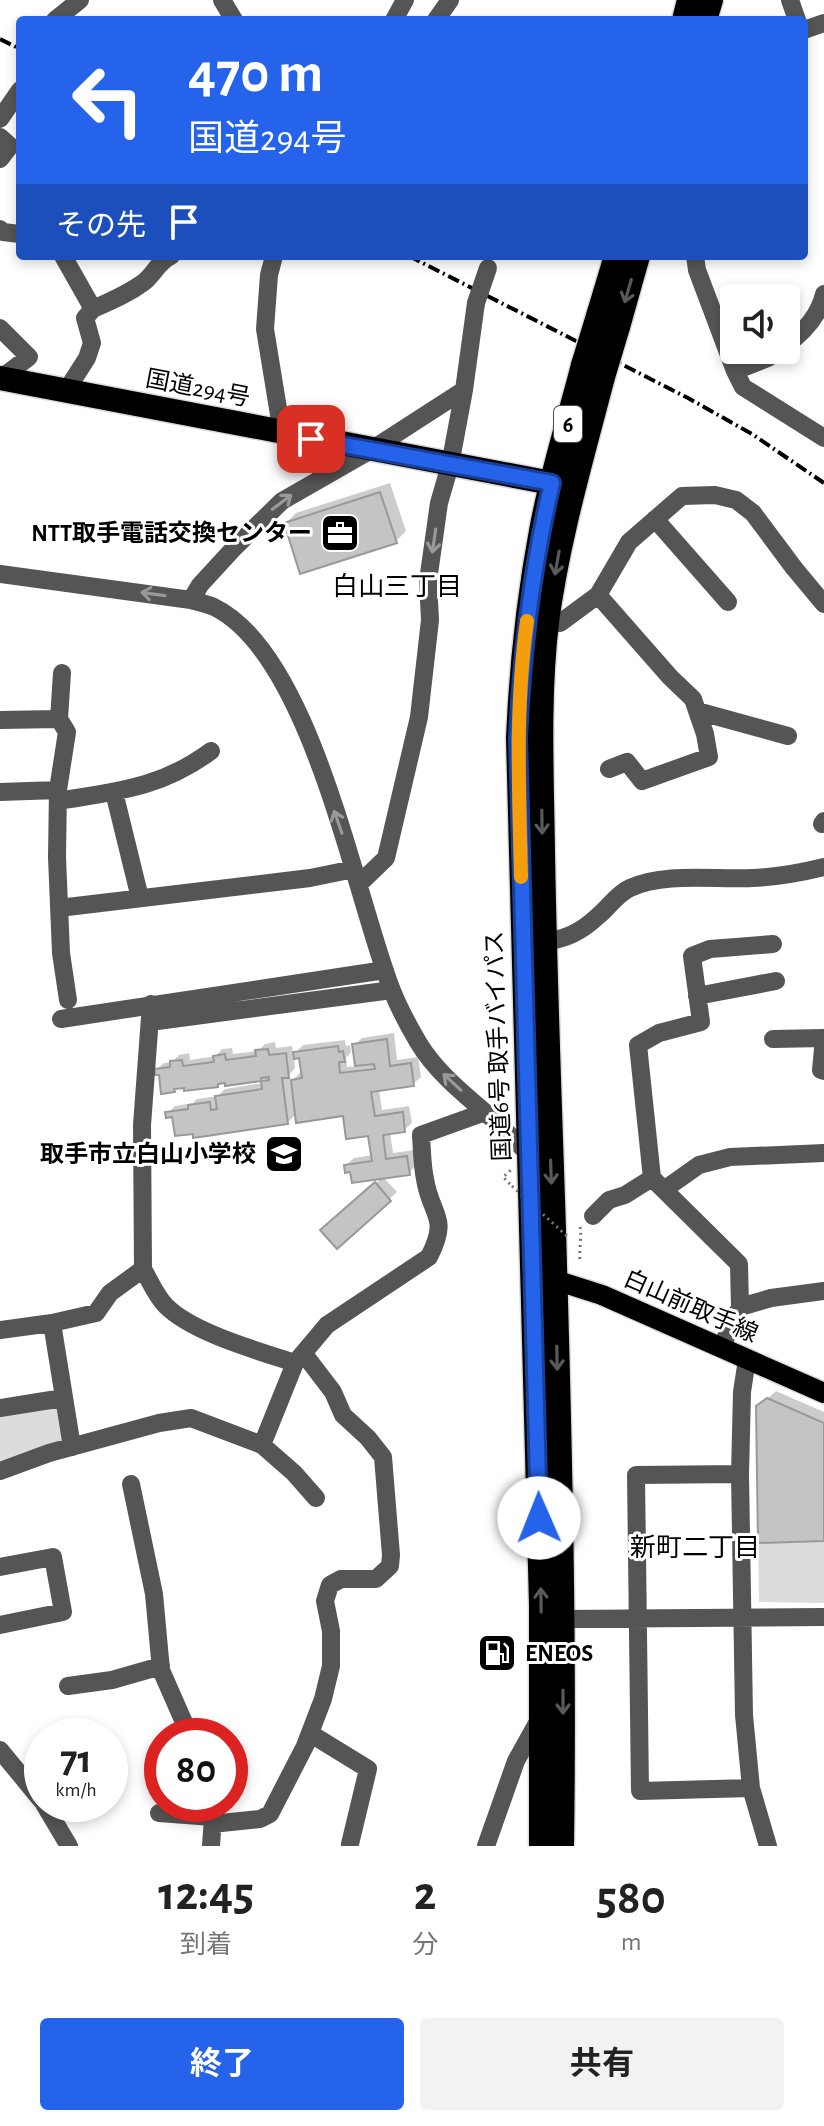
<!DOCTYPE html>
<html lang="ja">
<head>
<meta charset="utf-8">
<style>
	body { margin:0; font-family:"Alegreya Sans","Noto Sans JP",sans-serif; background:#f2f2f2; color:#222; height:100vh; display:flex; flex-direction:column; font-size:30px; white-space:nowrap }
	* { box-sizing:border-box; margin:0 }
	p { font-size:26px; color:#767676 }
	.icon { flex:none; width:44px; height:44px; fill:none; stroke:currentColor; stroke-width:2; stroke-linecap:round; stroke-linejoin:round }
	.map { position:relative; height:1846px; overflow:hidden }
	.sheet { display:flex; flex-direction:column; background:#fff; flex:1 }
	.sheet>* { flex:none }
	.top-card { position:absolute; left:16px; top:16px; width:792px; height:244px; border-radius:8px; box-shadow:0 4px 12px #0003; background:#2563eb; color:#fff; overflow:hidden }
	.buttons { position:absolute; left:720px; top:284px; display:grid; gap:16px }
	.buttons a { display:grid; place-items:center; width:80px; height:80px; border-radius:8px; background:#fff; box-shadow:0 4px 12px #0003; font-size:40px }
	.speed { position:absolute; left:24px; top:1718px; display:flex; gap:16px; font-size:40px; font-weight:700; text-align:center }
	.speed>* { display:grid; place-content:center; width:104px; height:104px; border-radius:50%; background:#fff; box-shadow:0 4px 12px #0003; line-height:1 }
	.speed small { font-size:20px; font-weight:400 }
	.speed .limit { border:12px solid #d22; background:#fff; color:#111 }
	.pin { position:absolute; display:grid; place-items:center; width:68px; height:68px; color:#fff; margin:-34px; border-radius:16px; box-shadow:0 4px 12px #0006 }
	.me { position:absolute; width:88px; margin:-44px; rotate:359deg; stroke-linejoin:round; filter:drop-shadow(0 0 6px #0008) }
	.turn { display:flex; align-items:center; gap:28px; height:168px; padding:0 40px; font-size:36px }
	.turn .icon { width:104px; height:104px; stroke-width:2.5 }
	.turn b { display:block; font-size:56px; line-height:68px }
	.then { display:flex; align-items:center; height:76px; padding:0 40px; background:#0003; gap:16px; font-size:30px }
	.eta { display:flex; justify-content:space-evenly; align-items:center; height:136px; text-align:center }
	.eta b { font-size:48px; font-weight:700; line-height:56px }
	.action { display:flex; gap:16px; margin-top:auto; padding:16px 40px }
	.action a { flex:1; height:92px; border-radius:8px; background:#2563eb; color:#fff; font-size:32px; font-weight:700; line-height:92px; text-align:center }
	.action a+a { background:#f2f2f2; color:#222 }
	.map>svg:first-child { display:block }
	.green { fill:#dcdcdc }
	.shadow { fill:#0003; fill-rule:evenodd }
	.building { fill:#c4c4c4; stroke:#999; stroke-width:2 }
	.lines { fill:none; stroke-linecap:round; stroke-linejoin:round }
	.major-casing { stroke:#dbdbdb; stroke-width:23 }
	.highway-casing { stroke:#dbdbdb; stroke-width:27 }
	.path { stroke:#777; stroke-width:3; stroke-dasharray:2 4; stroke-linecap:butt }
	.minor { stroke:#555; stroke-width:18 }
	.major { stroke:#000; stroke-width:20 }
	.highway { stroke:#000; stroke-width:24 }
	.rail { stroke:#000; stroke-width:4; stroke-dasharray:12 4 2 4; stroke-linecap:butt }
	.highway-bridge-casing { stroke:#dbdbdb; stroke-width:27; stroke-linecap:butt }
	.path-bridge { stroke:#777; stroke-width:3; stroke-dasharray:2 4; stroke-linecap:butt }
	.minor-bridge { stroke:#555; stroke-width:18 }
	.highway-bridge { stroke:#000; stroke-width:24 }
	.oneway { stroke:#595959 }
	.oneway2 { stroke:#999 }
	.route-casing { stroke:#184099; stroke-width:20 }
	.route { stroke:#2563eb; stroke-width:14 }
	.slow { stroke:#f59e0b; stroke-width:14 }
	.labels { text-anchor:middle; stroke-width:6; stroke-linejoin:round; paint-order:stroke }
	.shield { fill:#fff; stroke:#4c4c4c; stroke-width:2 }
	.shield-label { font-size:22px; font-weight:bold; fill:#000 }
	.street-label { font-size:24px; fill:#000; stroke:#fff }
	.poi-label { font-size:24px; font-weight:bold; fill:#000; stroke:#fff; text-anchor:end }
	.neighbourhood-label { font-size:26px; fill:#000; stroke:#fff }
</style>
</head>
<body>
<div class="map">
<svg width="824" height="1846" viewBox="0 0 824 1846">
	<rect width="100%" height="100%" fill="#fff"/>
	<path class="green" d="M63 1398 72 1447 0 1465V1413Z
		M824 1541V1603L759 1602 758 1543Z"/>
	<path class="shadow" d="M390 483 406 531 396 541 286 523 296 513Z
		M394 1033 397 1060 418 1057 421 1077 413 1084 379 1089 382 1110 409 1106 412 1123 404 1130 390 1132 393 1153 414 1150 416 1165 409 1173 383 1177 397 1192 337 1246 330 1223 383 1177 352 1170 346 1165 354 1158 373 1155 370 1134 344 1114 297 1113 288 1122 173 1115 168 1113 175 1106 193 1103 197 1099 218 1096 225 1089 263 1083 266 1079 227 1084 226 1081 177 1087 174 1090 156 1070 164 1063 172 1062 179 1055 189 1053 190 1060 216 1056 222 1049 232 1048 233 1054 258 1051 265 1044 275 1042 276 1048 292 1046 293 1055 303 1045 345 1040 346 1046 350 1045 351 1052 346 1058 347 1067 357 1066 354 1045 362 1038ZM301 1056 303 1073H300L290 1083 289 1075 295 1068 294 1057Z
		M776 1391 824 1412V1539L758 1407Z"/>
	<path class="building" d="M380 492 397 543 300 574 284 523Z
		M387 1039 390 1066 411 1063 414 1086 371 1092 375 1116 403 1112 405 1132 383 1135 386 1159 407 1156 410 1175 352 1183 350 1172 345 1173 344 1165 372 1161 368 1136 346 1139 343 1116 296 1123 291 1080 302 1078 299 1058 294 1059 293 1052 338 1046 339 1052 343 1051 345 1062H339L340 1073 375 1069 374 1064 355 1066 352 1044Z
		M268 1049 269 1055 286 1053 289 1078H282L288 1124 193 1138V1134L175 1136 172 1117 166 1118 165 1112 188 1109V1105L210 1102 211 1110 217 1109 215 1096 262 1089 261 1081 269 1080V1077L261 1078 262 1081 225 1086V1083L218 1084V1087L184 1091V1088L174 1089 175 1092 161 1094 159 1075H155L154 1069 170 1067V1061L182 1060 183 1066 214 1062 213 1056 225 1054 226 1060 256 1056 255 1050Z
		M375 1182 391 1201 337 1249 320 1230Z
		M767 1398 824 1423V1541L758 1543 756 1406Z"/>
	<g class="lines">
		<defs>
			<path id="major" d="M541 1279 555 1280 602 1295 824 1393"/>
			<path id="highway" d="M684 20 689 0
				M705 20 711 0
				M598 316 616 256
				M618 327 638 256
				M0 378 567 486
				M541 1846V1605L518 738C521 668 528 600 541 531 551 475 569 420 583 365
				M562 1846C565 1641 560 1435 554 1230 550 1104 545 978 543 852 542 776 538 698 547 622 558 539 582 458 603 377"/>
		</defs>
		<use href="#major" class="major-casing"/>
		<use href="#highway" class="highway-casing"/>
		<path class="path" d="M510 1184 503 1177 511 1170
			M580 1227C582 1233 579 1252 580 1261"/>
		<path class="minor" d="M222 0 234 20
			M790 0 797 20
			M55 20 80 0
			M394 20 405 0
			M436 20 450 0
			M804 30 824 23
			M0 119 20 90
			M0 137 10 146 0 159
			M0 229 3 232 20 234
			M63 256 93 309 85 318 92 343 87 358 66 391
			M274 256 269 275 265 329 282 433
			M695 256 697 270 735 371 743 387 824 438
			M93 309C111 301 128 294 144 282 154 274 159 261 171 256
			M0 328 29 357 0 379
			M786 345C804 332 819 316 824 294
			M735 371 768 358 778 350
			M655 519 728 602
			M0 574 191 600C198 602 207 604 214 607 311 654 354 892 391 988 398 1006 408 1025 418 1042 437 1074 468 1097 495 1121 507 1132 518 1144 530 1155
			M598 595 670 677 693 699 705 734 709 757 642 781 627 762 609 769
			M191 600 200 585 234 548 282 501 371 450 464 390
			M547 623H560L598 595 629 542 682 496 715 495 736 500 753 513 794 568 824 604
			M62 673 59 719 67 732 58 790 57 857 61 953 68 1000
			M697 711 788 736
			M0 720 59 719
			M0 792 58 790
			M114 792 140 898
			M58 801C118 791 161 788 211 751
			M822 824 824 821
			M359 884 386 858 419 717 430 620 428 581 439 503 450 465 464 390 476 303
			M59 908 310 878 354 869
			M544 942C566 939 581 932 598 916 609 907 617 894 630 888 665 872 714 880 752 878 776 877 800 873 824 867
			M697 996 776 981
			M61 1019 385 970
			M150 1022 392 990
			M773 1039 824 1038 821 1070 824 1071
			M665 1189 699 1165 730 1157 824 1153
			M593 1216 609 1200 625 1195 652 1178
			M143 1269 142 1125 151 1004
			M740 1307 771 1298 824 1291
			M52 1323 72 1447
			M0 1330 52 1323 96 1313 110 1293 143 1269C150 1281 156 1296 166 1306 193 1333 259 1351 295 1363L327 1325 429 1257C450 1216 431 1217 425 1179 422 1165 422 1149 421 1135L485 1112
			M721 1348 740 1307 739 1264 652 1178 638 1045 659 1033 701 1022 692 956 710 949 773 944
			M747 1359 742 1392 740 1474 744 1715 751 1788 768 1846
			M0 1408 63 1398
			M262 1445 295 1363
			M0 1471 49 1453 159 1423 191 1418 262 1445 294 1473 316 1498
			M740 1474 636 1475 640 1791 751 1788
			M131 1484 154 1594 161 1670 190 1736
			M0 1567 53 1557 63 1612 0 1625
			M562 1619 824 1617
			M68 1686 112 1680 161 1666
			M311 1734 368 1769 350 1844
			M0 1750 42 1801
			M44 1804 69 1846
			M159 1813 213 1817
			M212 1824 260 1819 270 1814 305 1746 323 1699 331 1666V1631L325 1601 330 1585 341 1579H376L390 1566 391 1555 383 1457 368 1438 343 1415 333 1392 304 1354
			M211 1846 214 1804
			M486 1846 516 1761 541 1716"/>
		<use href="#major" class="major"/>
		<use href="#highway" class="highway"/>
		<path class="rail" d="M0 39 20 49
			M409 256 688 398 752 434 824 483"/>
		<defs>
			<path id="highway-bridge" d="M583 365 598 316
				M603 377 618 327"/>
		</defs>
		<use href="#highway-bridge" class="highway-bridge-casing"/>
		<path class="path-bridge" d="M512 1186 568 1237"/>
		<path class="minor-bridge" d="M476 303 488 268"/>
		<use href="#highway-bridge" class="highway-bridge"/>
	</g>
	<defs><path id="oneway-shaft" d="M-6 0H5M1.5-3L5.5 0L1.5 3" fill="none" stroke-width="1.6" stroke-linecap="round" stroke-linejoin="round" transform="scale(2)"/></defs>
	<g class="oneway">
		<use href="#oneway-shaft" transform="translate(628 291) rotate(106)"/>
		<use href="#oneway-shaft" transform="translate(557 563) rotate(100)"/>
		<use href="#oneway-shaft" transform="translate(542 822) rotate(89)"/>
		<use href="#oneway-shaft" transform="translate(551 1172) rotate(88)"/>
		<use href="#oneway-shaft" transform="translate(557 1358) rotate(89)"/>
		<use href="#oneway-shaft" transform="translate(541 1600) rotate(-91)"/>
		<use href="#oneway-shaft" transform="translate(563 1702) rotate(90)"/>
	</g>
	<g class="oneway2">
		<use href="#oneway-shaft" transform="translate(282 502) rotate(-37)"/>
		<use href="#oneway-shaft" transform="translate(434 541) rotate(98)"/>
		<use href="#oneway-shaft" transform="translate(153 594) rotate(-172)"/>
		<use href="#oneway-shaft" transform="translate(338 822) rotate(-109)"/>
		<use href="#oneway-shaft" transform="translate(452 1082) rotate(-137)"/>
	</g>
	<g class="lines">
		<defs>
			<path id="route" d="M311 439 552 483C532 567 522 651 518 738L539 1518"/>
		</defs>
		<use href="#route" class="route-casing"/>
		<use href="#route" class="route"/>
		<path class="slow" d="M521 877C519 791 515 705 527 621"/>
	</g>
	<defs>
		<symbol id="office-square" viewBox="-11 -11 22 22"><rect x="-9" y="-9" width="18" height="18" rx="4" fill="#000" stroke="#fff"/><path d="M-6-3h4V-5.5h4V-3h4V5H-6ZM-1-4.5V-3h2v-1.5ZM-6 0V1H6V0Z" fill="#fff"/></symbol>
		<symbol id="school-square" viewBox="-11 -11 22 22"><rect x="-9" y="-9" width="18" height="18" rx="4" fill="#000" stroke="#fff"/><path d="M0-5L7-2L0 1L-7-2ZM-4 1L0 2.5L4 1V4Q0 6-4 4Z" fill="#fff"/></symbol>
		<symbol id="fuel-square" viewBox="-11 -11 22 22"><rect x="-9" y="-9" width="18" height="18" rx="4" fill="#000" stroke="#fff"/><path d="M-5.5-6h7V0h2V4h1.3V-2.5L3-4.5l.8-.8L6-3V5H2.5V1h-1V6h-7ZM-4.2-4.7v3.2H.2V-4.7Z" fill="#fff"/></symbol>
	</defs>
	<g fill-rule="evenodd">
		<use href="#office-square" x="318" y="511" width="44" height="44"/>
		<use href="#school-square" x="262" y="1132" width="44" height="44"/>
		<use href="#fuel-square" x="475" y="1631" width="44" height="44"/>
	</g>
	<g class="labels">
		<rect class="shield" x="554" y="406" width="28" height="36" rx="6"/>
		<g class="shield-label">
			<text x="568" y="432">6</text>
		</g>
		<g class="street-label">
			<text transform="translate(198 388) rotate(11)" y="8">国道294号</text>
			<text transform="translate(498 1046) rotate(-92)" y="8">国道6号 取手バイパス</text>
			<text transform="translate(691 1306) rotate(24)" y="8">白山前取手線</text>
		</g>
		<g class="poi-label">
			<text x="312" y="541">NTT取手電話交換センター</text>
			<text x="256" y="1162">取手市立白山小学校</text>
			<text x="525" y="1661" text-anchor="start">ENEOS</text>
		</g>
		<g class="neighbourhood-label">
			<text x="397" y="595">白山三丁目</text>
			<text x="695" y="1556">新町二丁目</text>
		</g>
	</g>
</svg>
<div class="buttons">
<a><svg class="icon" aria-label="sound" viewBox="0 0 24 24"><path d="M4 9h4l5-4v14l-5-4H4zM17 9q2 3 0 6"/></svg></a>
</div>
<div class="speed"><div>71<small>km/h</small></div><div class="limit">80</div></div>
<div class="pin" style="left:311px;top:439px;background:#d93025"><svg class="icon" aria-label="arrive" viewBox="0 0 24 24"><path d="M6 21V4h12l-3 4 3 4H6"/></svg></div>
<svg class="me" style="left:539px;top:1518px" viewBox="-20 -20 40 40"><circle r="19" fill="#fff"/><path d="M0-13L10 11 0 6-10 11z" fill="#2563eb"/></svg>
<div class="top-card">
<div class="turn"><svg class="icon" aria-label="left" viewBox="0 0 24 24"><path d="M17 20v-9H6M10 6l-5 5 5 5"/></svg><div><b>470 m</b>国道294号</div></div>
<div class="then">その先<svg class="icon" aria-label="arrive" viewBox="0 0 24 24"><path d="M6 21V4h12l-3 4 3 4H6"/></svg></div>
</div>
</div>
<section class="sheet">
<div class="eta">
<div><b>12:45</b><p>到着</p></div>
<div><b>2</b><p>分</p></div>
<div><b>580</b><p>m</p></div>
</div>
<div class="action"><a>終了</a><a>共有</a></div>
</section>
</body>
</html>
